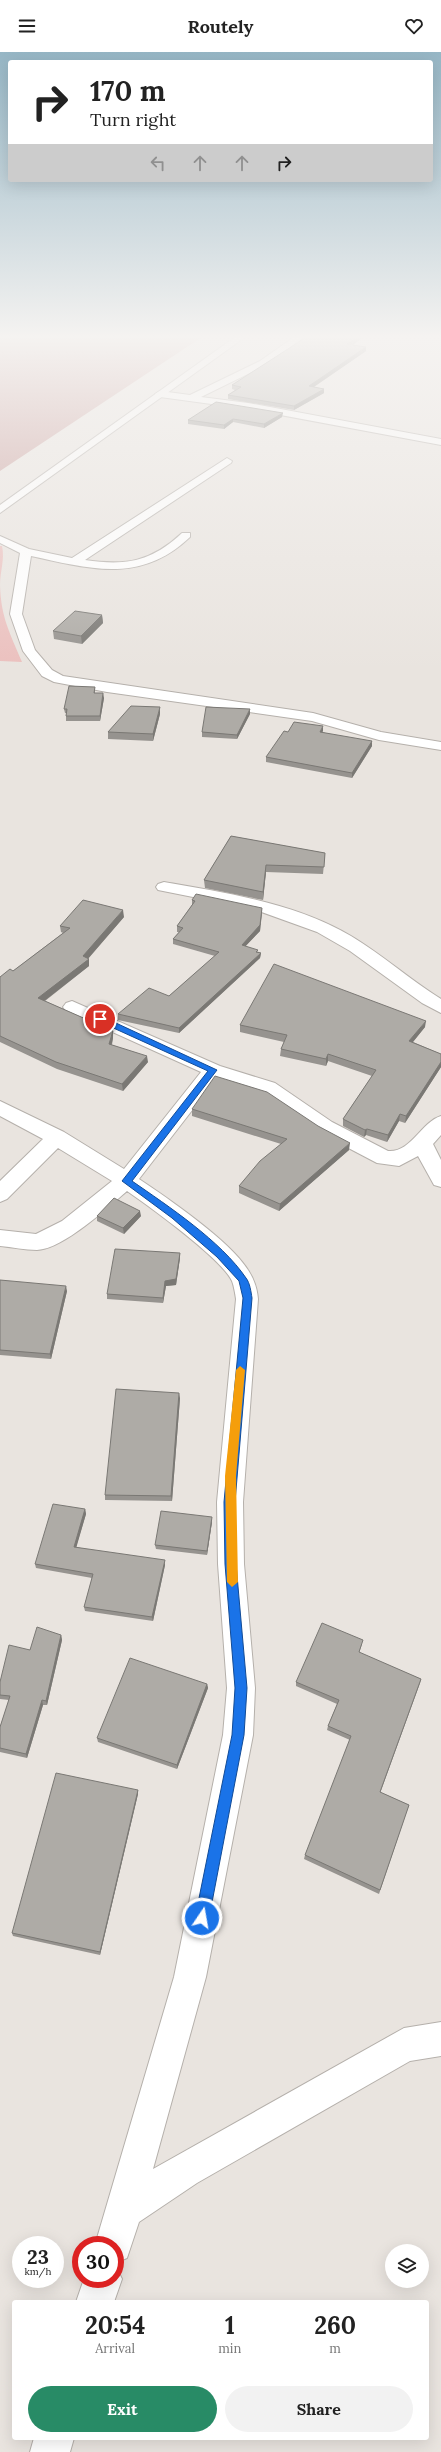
<!DOCTYPE html>
<html lang="en">
<head>
<meta charset="utf-8">
<style>
	body { margin:0; font-family:Lora,serif; background:#f2f2f2; color:#222; height:100vh; display:flex; flex-direction:column; font-size:15px; white-space:nowrap }
	* { box-sizing:border-box; margin:0 }
	p { font-size:13px; color:#767676 }
	.icon { flex:none; width:22px; height:22px; fill:none; stroke:currentColor; stroke-width:2; stroke-linecap:round; stroke-linejoin:round }
	.map { position:relative; flex:1; overflow:hidden }
	.side { position:absolute; left:12px; top:2248px; width:417px; height:140px; display:flex; flex-direction:column; background:#fff; border-radius:4px; box-shadow:0 4px 16px #0002 }
	.side>* { flex:none }
	.hud { position:absolute; left:8px; top:8px; width:425px; height:122px; border-radius:4px; box-shadow:0 4px 16px #0002; background:#fff; color:#222; overflow:hidden }
	.buttons { position:absolute; left:385px; top:2192px; display:grid; gap:8px }
	.buttons a { display:grid; place-items:center; width:44px; height:44px; border-radius:50%; background:#fff; box-shadow:0 4px 16px #0002; font-size:20px }
	.speed { position:absolute; left:12px; top:2184px; display:flex; gap:8px; font-size:20px; font-weight:700; text-align:center }
	.speed>* { display:grid; place-content:center; width:52px; height:52px; border-radius:50%; background:#fff; box-shadow:0 4px 16px #0002; line-height:1 }
	.speed small { font-size:10px; font-weight:400 }
	.speed .limit { border:6px solid #d22; background:#fff; color:#111 }
	.pin { position:absolute; display:grid; place-items:center; width:34px; height:34px; color:#fff; margin:-17px; border:2px solid #fff; border-radius:50%; box-shadow:0 1px 4px #0007 }
	.me { position:absolute; width:44px; margin:-22px; rotate:12deg; stroke-linejoin:round; filter:drop-shadow(0 0 3px #0008) }
	.turn { display:flex; align-items:center; gap:14px; height:84px; padding:0 16px; font-size:18px }
	.turn .icon { width:52px; height:52px; stroke-width:2.5 }
	.turn b { display:block; font-size:28px; line-height:34px }
	.lanes { display:flex; align-items:center; height:38px; padding:0 16px; background:#0003; justify-content:center; gap:20px; direction:ltr }
	.lanes .off { opacity:.35 }
	.eta { display:flex; justify-content:space-evenly; align-items:center; height:68px; text-align:center }
	.eta b { font-size:24px; font-weight:700; line-height:28px }
	.cta { display:flex; gap:8px; margin-top:auto; padding:8px 16px }
	.cta a { flex:1; height:46px; border-radius:24px; background:#288b66; color:#fff; font-size:16px; font-weight:700; line-height:46px; text-align:center }
	.cta a+a { background:#f2f2f2; color:#222 }
	header { display:flex; justify-content:space-between; align-items:center; height:52px; padding:0 16px; background:#fff; font-size:18px; font-weight:700 }
	.map>svg:first-child { display:block }
	.green { fill:#ebc0be }
	.forest { fill:#c89c9a }
	.lines { fill:none; stroke-linecap:round; stroke-linejoin:round }
	.minor-casing { stroke:#b5b0ab; stroke-width:2 }
	.major-casing { stroke:#b5b0ab; stroke-width:2 }
	.minor { fill:#fff; fill-rule:evenodd }
	.major { fill:#fff; fill-rule:evenodd }
	.wall { fill:#96938f }
	.shaded-wall { fill:#7a7874 }
	.building { fill:#aeaba6; stroke:#7a7874 }
	.route { fill:#1a73e8; stroke:#114b97 }
	.slow { fill:#f59e0b }
</style>
</head>
<body>
<header><svg class="icon" aria-label="menu" viewBox="0 0 24 24"><path d="M4 6h16M4 12h16M4 18h16"/></svg>Routely<svg class="icon" aria-label="heart" viewBox="0 0 24 24"><path d="M12 20l-8-8c-3-5 5-10 8-4 3-6 11-1 8 4z"/></svg></header>
<div class="map">
<svg width="441" height="2400" viewBox="0 0 441 2400">
	<rect width="100%" height="100%" fill="#e9e4df"/>
	<path class="green" d="M0 494H2C5 508 0 519 0 533 1 566 10 581 22 610L0 609Z"/>
	<path class="forest" d="M0 283H205L0 419Z"/>
	<g class="lines">
		<defs>
			<path id="minor" d="M297 283H307L266 313 201 345 248 351 441 387V393L248 357 160 345 155 342 160 339 190 343 260 309Z
				M227 406 232 409 231 411 85 508C126 514 151 510 182 481H190V485C141 532 91 517 31 504L22 562 35 598 52 618 63 624 313 661 381 680 441 690V698L379 688 312 669 107 640 54 630 42 624 23 599 10 562 20 501 0 491V484L29 497 72 506Z
				M164 830C227 841 295 851 351 884 383 903 410 928 441 947V961L422 951 350 899 317 880 253 857 158 838 156 835 158 832Z
				M72 949 220 1014 275 1031 332 1070 388 1099C411 1101 421 1070 441 1064V1083L433 1092 441 1108V1135L434 1133 418 1104 399 1114 377 1111 318 1080 261 1041 217 1026 139 1127C169 1147 230 1189 248 1218 254 1227 257 1236 258 1247L243 1450 244 1512 255 1636 253 1683 206 1925 153 2117 404 1976 441 1970V2004L410 2009 197 2131 139 2170 127 2206 115 2211V2193H95L174 1925 223 1683 227 1636 218 1512 217 1450 236 1247C235 1241 234 1234 232 1229 221 1206 150 1155 127 1139 107 1156 63 1197 37 1198 25 1198 12 1195 0 1194V1178L36 1182 62 1169 112 1129 58 1096 7 1147 0 1150V1129L43 1087 0 1064V1049L64 1080 124 1117 201 1020 66 959 63 955 66 951Z
				M115 2213 122 2227 114 2250H76L84 2227H115Z
				M34 2386H74L70 2400H30Z"/>
			<path id="major" d="M238 283H248L0 461V453Z"/>
		</defs>
		<use href="#minor" class="minor-casing"/>
		<use href="#major" class="major-casing"/>
		<use href="#minor" class="minor"/>
		<use href="#major" class="major"/>
	</g>
	<path class="wall" d="M352 293 366 299 314 335 324 341 294 358 228 347V343L235 338 232 337V333Z
		M282 365 264 376 233 370 224 377 188 372V368Z
		M102 563 103 571 82 592 54 587 53 579Z
		M95 635V641L104 646 100 669H66V661H65L64 657Z
		M160 662 153 689 108 687V680Z
		M250 662 237 687 202 685V680Z
		M323 679 322 680 372 694 352 726 266 710V705L288 680Z
		M231 784 325 801 323 822 266 820 263 848 205 836 204 828Z
		M192 848 262 862 260 879 245 894 261 901 260 906 179 981 118 968V962L169 944 215 904 173 892V887L179 880H177V874L192 853Z
		M124 865 88 907H89V914L45 949 113 979V986L112 993 148 1010 123 1039 57 1017 0 990V925L13 919 63 881 61 880 60 874Z
		M240 973 425 975 413 990 441 1002V1015L405 1071 399 1069 387 1090 366 1083 364 1085 343 1074V1067L372 1024 328 1009 326 1014 280 1004 281 997 284 990 240 980Z
		M192 1057 349 1098 279 1159 239 1141V1134L281 1092 192 1064Z
		M97 1164H141L124 1182 97 1169Z
		M180 1201V1206L176 1233 166 1234 163 1251 107 1247V1242Z
		M0 1228 67 1239 51 1307 0 1303Z
		M180 1346 172 1449 105 1448V1443Z
		M85 1457 86 1462 76 1495 165 1513 153 1569 85 1559 84 1555 92 1526 36 1516 35 1512Z
		M212 1470 207 1503 156 1497 155 1493Z
		M61 1583 62 1588 47 1653H43L27 1706 0 1700V1675L9 1648 0 1647V1630L30 1598Z
		M362 1592 359 1601 421 1627 380 1740 409 1753 379 1842 304 1807 305 1803 350 1688 327 1678 328 1674 337 1652 296 1634V1630Z
		M207 1632 208 1636 177 1717 98 1690 97 1686Z
		M138 1738V1742L100 1903 13 1884 12 1881Z"/>
	<path class="shaded-wall" d="M361 283H367L347 297V292Z
		M366 295V299L309 338V334Z
		M324 337V341L294 358V354Z
		M283 361 282 365 264 376V372Z
		M233 367V370L224 377V373Z
		M102 563 103 571 82 592 81 584Z
		M103 641 104 646 100 669V664Z
		M160 655V662L153 689V682Z
		M250 657V662L237 687V683Z
		M323 674V679L319 685 320 680Z
		M372 689V694L352 726V721Z
		M266 813V820L263 848V840Z
		M262 856 260 879 242 898V893Z
		M123 858 124 865 85 910 89 907V914L39 953 38 946 83 904Z
		M261 901 260 906 179 981V976Z
		M426 969 425 975 408 996 409 989Z
		M113 979V986L110 999 109 992Z
		M328 1002V1009L326 1014V1007Z
		M147 1004 148 1010 123 1039 122 1032Z
		M441 1010V1015L405 1071 406 1064Z
		M400 1062 399 1069 387 1090 388 1083Z
		M367 1077 366 1083 364 1085 365 1078Z
		M350 1091 349 1098 279 1159 280 1152Z
		M140 1159 141 1164 124 1182 123 1176Z
		M180 1201V1206L176 1233 166 1234 163 1251V1246L165 1229Z
		M66 1234 67 1239 51 1307 50 1302Z
		M179 1341 180 1346 172 1449 171 1444Z
		M85 1457 86 1462 75 1500 74 1495Z
		M212 1465V1470L207 1503V1499Z
		M165 1508V1513L153 1569 152 1565Z
		M61 1583 62 1588 47 1653 46 1649Z
		M421 1627 420 1631 379 1744 380 1740Z
		M207 1632 208 1636 177 1717V1713Z
		M42 1648 43 1653 27 1706 26 1702Z
		M138 1738V1742L100 1903V1900Z"/>
	<path class="building" d="M321 283H361L347 292 366 295 309 334 324 337 294 354 228 343 241 335 232 333 305 286 315 287Z
		M216 350 283 361 264 372 233 367 224 373 188 368Z
		M75 559 102 563 81 584 53 579Z
		M69 634 95 635 94 641H103L100 664H66L67 657H64Z
		M131 654 160 655 153 682 108 680Z
		M206 655 250 657 237 683 202 680Z
		M294 670 323 674 320 680 372 689 352 721 266 705 284 679 288 680Z
		M231 784 325 801 324 815 266 813 263 840 204 828Z
		M196 842 262 856 260 873 242 893 258 898 256 900 261 901 179 976 118 962 149 936 169 944 219 900 173 887 183 876 177 874 195 849 192 848Z
		M83 848 123 858 83 904 89 907 38 946 113 979 109 992 147 1004 122 1032 56 1010 0 984V925L10 917 13 919 70 876 60 874Z
		M274 912 426 969 409 989 441 1002V1010L406 1064 400 1062 388 1083 367 1077 365 1078 343 1067 376 1018 328 1002 326 1007 281 997 287 983 240 973Z
		M215 1024 267 1040 318 1074 350 1091 280 1152 239 1134 260 1109 287 1087 192 1057Z
		M114 1146 140 1159 123 1176 97 1164Z
		M115 1197 180 1201 176 1227 165 1229 163 1246 107 1242Z
		M0 1228 66 1234 50 1302 0 1298Z
		M116 1337 179 1341 171 1444 105 1443Z
		M53 1452 85 1457 74 1495 165 1508 152 1565 84 1555 93 1522 35 1512Z
		M161 1459 212 1465 207 1499 155 1493Z
		M322 1571 363 1588 359 1600 421 1627 380 1740 409 1753 380 1838 305 1803 351 1684 328 1674 339 1648 296 1630Z
		M37 1575 61 1583 46 1649 42 1648 26 1702 0 1696V1675L10 1644 0 1643V1630L9 1593 30 1598Z
		M130 1606 207 1632 177 1713 97 1686Z
		M56 1721 138 1738 100 1900 12 1881Z"/>
	<linearGradient id="sky" x2="0" y2="1"><stop stop-color="#96b6c5"/><stop offset="0.46" stop-color="#f5f3f1"/><stop offset="1" stop-color="#f5f3f1" stop-opacity="0"/></linearGradient>
	<rect width="441" height="619" fill="url(#sky)"/>
	<path class="route" d="M98 965H103L217 1018 132 1129C168 1154 221 1189 246 1226 250 1231 251 1240 252 1246L235 1450 236 1512 247 1636 244 1683 209 1866 207 1871 202 1873 197 1871 195 1866 232 1683 235 1636 225 1512 224 1450 243 1246 239 1229 217 1205 172 1166 122 1129 208 1019 98 969Z"/>
	<path class="slow" d="M240 1314 245 1318 236 1424 238 1530 232 1535 227 1530 225 1424 236 1318Z"/>
</svg>
<div class="buttons">
<a><svg class="icon" aria-label="layers" viewBox="0 0 24 24"><path d="M12 4l9 5-9 5-9-5zM3 14l9 5 9-5"/></svg></a>
</div>
<div class="speed"><div>23<small>km/h</small></div><div class="limit">30</div></div>
<div class="pin" style="left:100px;top:967px;background:#d93025"><svg class="icon" aria-label="arrive" viewBox="0 0 24 24"><path d="M6 21V4h12l-3 4 3 4H6"/></svg></div>
<svg class="me" style="left:202px;top:1866px" viewBox="-20 -20 40 40"><circle r="17" fill="#1a73e8" stroke="#fff" stroke-width="3"/><path d="M0-11L8 9 0 5-8 9z" fill="#fff"/></svg>
<div class="hud">
<div class="turn"><svg class="icon" aria-label="right" viewBox="0 0 24 24"><path d="M7 20v-9h11M14 6l5 5-5 5"/></svg><div><b>170 m</b>Turn right</div></div>
<div class="lanes"><svg class="icon off" aria-label="left" viewBox="0 0 24 24"><path d="M17 20v-9H6M10 6l-5 5 5 5"/></svg><svg class="icon off" aria-label="ahead" viewBox="0 0 24 24"><path d="M12 20V5M6 11l6-6 6 6"/></svg><svg class="icon off" aria-label="ahead" viewBox="0 0 24 24"><path d="M12 20V5M6 11l6-6 6 6"/></svg><svg class="icon" aria-label="right" viewBox="0 0 24 24"><path d="M7 20v-9h11M14 6l5 5-5 5"/></svg></div>
</div>
<section class="side">
<div class="eta">
<div><b>20:54</b><p>Arrival</p></div>
<div><b>1</b><p>min</p></div>
<div><b>260</b><p>m</p></div>
</div>
<div class="cta"><a>Exit</a><a>Share</a></div>
</section>
</div>
</body>
</html>
